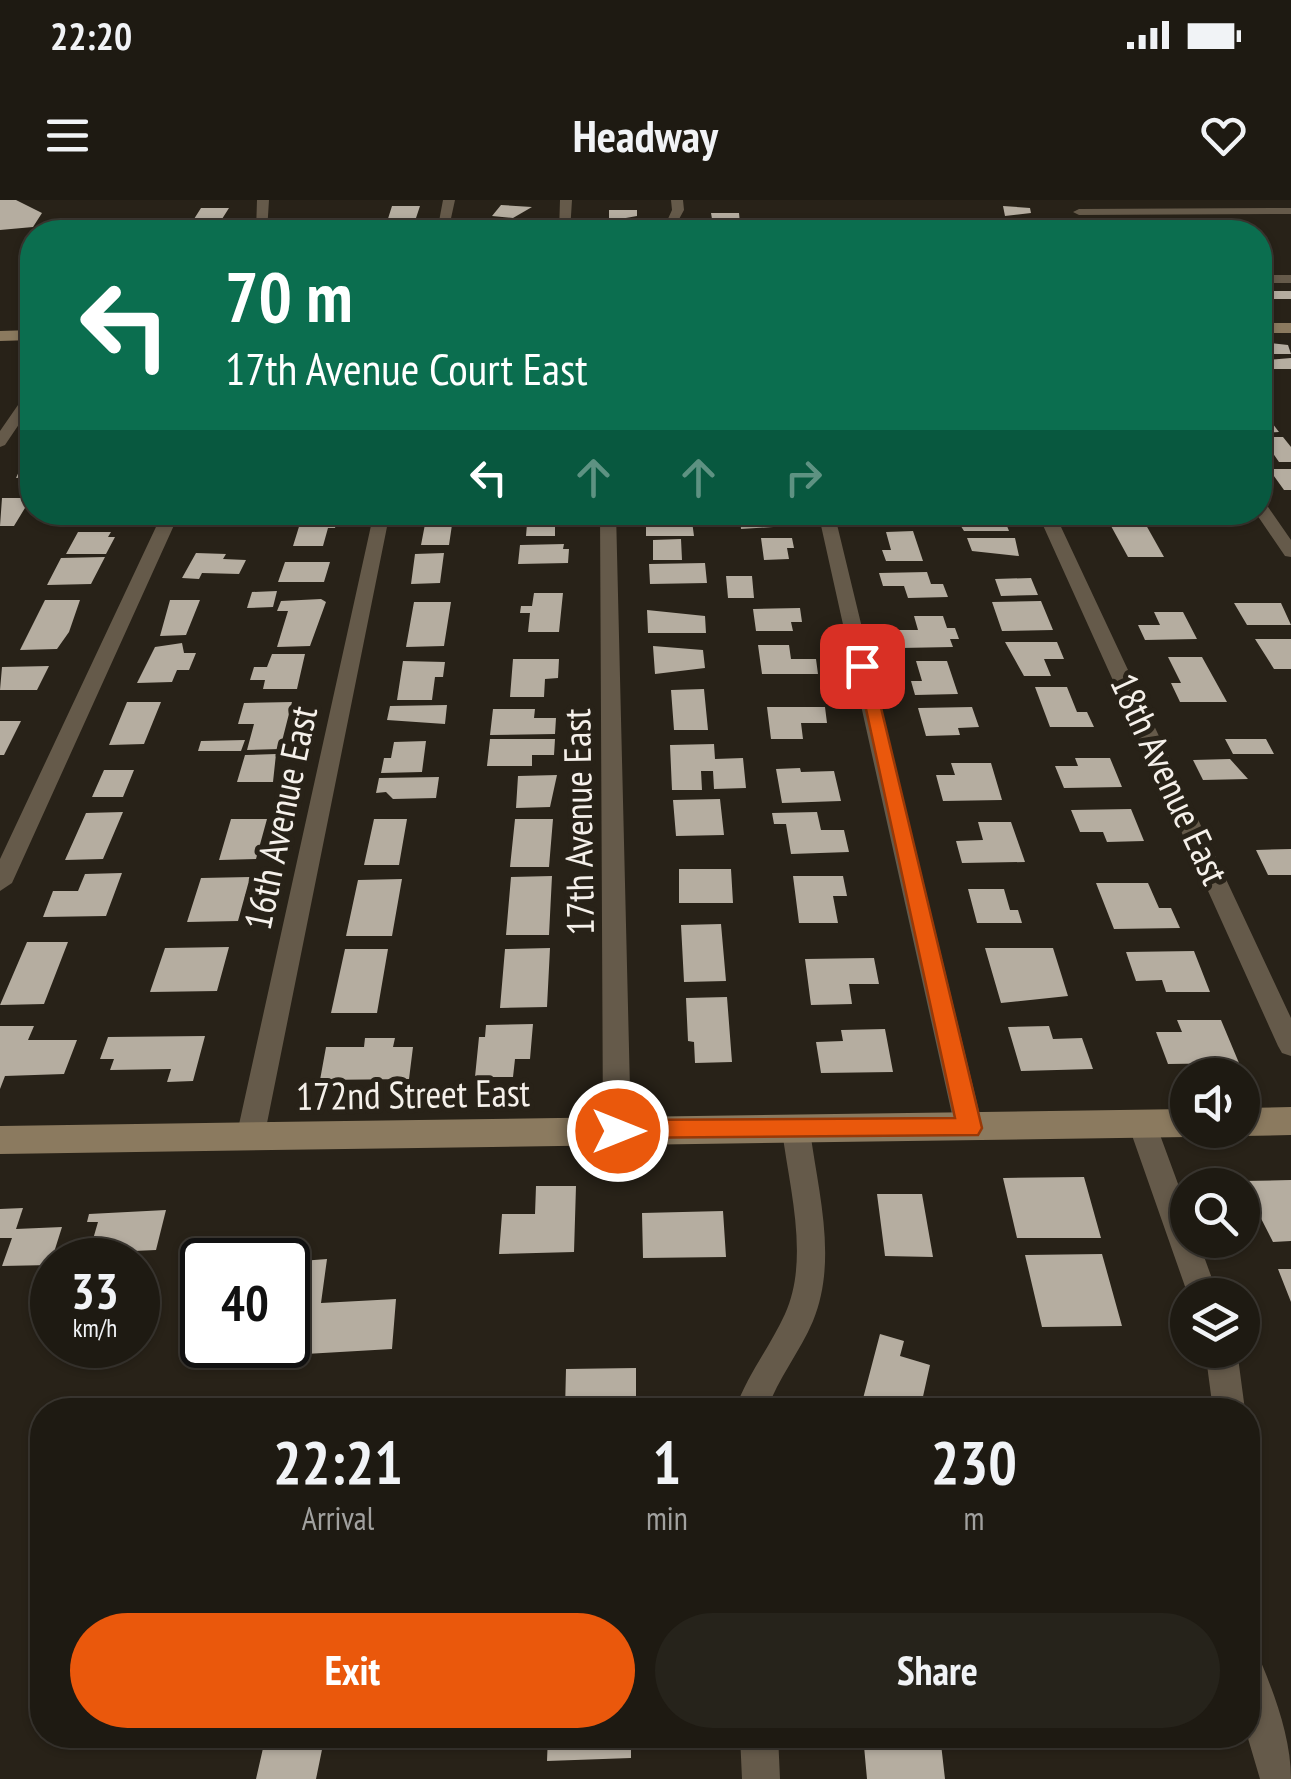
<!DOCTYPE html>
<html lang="en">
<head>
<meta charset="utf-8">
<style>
	body { margin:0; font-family:"PT Sans Narrow",sans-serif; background:#26231b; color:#f1f3f6; height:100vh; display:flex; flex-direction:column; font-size:38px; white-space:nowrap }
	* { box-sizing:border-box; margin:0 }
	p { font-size:32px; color:#a1a19f }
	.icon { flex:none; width:55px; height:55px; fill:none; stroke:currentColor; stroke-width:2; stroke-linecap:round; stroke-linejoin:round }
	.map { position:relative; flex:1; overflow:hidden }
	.side { position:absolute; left:30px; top:1198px; width:1230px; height:350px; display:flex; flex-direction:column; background:#1e1a12; border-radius:40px; box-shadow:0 2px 8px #0004,0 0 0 2px #3c3832 }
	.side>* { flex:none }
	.top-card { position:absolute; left:20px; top:20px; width:1252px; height:305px; border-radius:40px; box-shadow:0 2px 8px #0004,0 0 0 2px #3c3832; background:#0b6e4f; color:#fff; overflow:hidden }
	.tools { position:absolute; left:1170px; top:858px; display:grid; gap:20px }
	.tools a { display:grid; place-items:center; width:90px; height:90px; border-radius:50%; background:#1e1a12; box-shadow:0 2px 8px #0004,0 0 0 2px #3c3832; font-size:50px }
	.speed { position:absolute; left:30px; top:1038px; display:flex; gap:20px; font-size:50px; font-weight:700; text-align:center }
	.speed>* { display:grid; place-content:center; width:130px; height:130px; border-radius:50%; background:#1e1a12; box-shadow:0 2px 8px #0004,0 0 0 2px #3c3832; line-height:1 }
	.speed small { font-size:25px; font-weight:400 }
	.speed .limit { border:5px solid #111; border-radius:15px; background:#fff; color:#111 }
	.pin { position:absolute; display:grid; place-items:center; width:85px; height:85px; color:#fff; margin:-42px; border-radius:20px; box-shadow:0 5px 15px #0006 }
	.me { position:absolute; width:110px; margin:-55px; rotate:90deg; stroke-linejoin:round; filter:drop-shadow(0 0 8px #0008) }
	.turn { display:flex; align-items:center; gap:35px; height:210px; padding:0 40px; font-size:45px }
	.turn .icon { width:130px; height:130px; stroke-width:2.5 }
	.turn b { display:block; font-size:70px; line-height:85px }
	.lanes { display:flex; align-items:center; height:95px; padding:0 40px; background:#0003; justify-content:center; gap:50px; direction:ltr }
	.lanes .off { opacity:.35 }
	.eta { display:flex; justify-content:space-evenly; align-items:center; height:170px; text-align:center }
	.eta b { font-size:60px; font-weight:700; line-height:70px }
	.primary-button { display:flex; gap:20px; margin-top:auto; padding:20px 40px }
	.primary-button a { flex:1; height:115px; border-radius:60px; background:#ea580c; color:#fff; font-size:40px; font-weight:700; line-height:115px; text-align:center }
	.primary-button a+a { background:#26231b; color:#f1f3f6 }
	.status { display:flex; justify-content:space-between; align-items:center; height:70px; padding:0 50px; background:#1e1a12; direction:ltr }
	.status svg { height:28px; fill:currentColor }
	header { display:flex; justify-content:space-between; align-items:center; height:130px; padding:0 40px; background:#1e1a12; font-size:45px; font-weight:700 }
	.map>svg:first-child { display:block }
	.building { fill:#b5ada0 }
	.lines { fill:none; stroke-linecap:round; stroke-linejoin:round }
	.street { fill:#655a4a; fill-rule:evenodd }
	.secondary { fill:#8b7a5f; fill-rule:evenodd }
	.route { fill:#ea580c; stroke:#983908; stroke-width:2.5 }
	.labels { text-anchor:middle; stroke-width:10; stroke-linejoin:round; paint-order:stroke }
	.street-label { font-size:38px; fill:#f5f0ea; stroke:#282218 }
</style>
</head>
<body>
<div class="status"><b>22:20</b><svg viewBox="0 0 49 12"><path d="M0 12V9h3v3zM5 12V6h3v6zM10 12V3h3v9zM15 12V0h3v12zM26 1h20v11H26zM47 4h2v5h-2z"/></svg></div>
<header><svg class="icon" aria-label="menu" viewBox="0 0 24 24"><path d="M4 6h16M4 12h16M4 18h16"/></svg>Headway<svg class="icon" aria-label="heart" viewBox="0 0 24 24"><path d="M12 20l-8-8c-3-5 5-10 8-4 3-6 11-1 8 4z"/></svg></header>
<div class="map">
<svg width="1291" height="1579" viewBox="0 0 1291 1579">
	<rect width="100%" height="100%" fill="#282218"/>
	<path class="building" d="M0 0H16L42 13 33 27 0 30Z
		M501 5 532 7 513 18 492 16Z
		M392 6H420L414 24 386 25Z
		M1003 6 1030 8 1031 13 1005 16Z
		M201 8H229L222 19H194Z
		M609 10H637V16L609 21Z
		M711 13H739L740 24H723V19H712Z
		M1170 21 1181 32H1149L1140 22Z
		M1189 21 1219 24 1225 30 1195 32Z
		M1260 91H1291V99H1264Z
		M1260 142 1288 145 1291 154H1260Z
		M1291 158V169H1274L1266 160Z
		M1260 207 1279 232 1260 233Z
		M1260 237H1283L1291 247V262H1279L1270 249H1260Z
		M32 253V277L16 278 27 254Z
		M1269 269H1291V290H1284Z
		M2 298H31L14 326H0Z
		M206 312H250L246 322H223L225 317H204Z
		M528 312H555V336H526Z
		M952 312H982L986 321H1005L1009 331H964Z
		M107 314H129L124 324 101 325Z
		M786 315 788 326 741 329 740 316Z
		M302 317H338L335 328H328L323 346H293Z
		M453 318 449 345H421L426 319Z
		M692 321 694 336H646V325Z
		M1146 325 1164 357H1128L1111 326Z
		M913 331 923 361H886L882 350H891L886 332Z
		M78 332H111L108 337H115L106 354H66Z
		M761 338H792L794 348H787L789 359 764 360Z
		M967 338H1015L1019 356 972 351Z
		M681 339 682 360H653V340Z
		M564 344 563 349H569L568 363 518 364 520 345Z
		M196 353 226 354 223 359 246 360 239 374 202 373 199 379 182 378Z
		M444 353 440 383 411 384 415 354Z
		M105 357 91 384 47 385 61 358Z
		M285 362H330L324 382H278Z
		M705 363 707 383 650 384 649 364Z
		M927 372 931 384H943L948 397 908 398 904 386H883L879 373Z
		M726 376H752L754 398H728Z
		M1031 378 1038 395 1001 396 995 379Z
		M277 391 273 407 247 408 252 392Z
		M534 393H563L559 432H528L530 413H520L521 406H532Z
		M321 399 326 402 310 446 277 447 288 411H277L281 401Z
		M45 400H80L69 432 57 449 20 450Z
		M170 400H200L186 435 160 436Z
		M1041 401 1053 430 1002 431 992 402Z
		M414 402H451L444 446 406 447Z
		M1234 403H1281L1291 425H1247Z
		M800 408 802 422H791L793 431H756L753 409Z
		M647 410 705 416 706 433H648Z
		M1154 412H1183L1197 439 1145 440 1138 425H1160Z
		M914 416H943L947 428H955L959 439H950L953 447 900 448 895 430H918Z
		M1255 439H1291V469H1274Z
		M1005 442H1057L1064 459H1044L1051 476H1024Z
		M182 443 184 453H196L189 470H177L172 482 137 483 155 447Z
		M758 445H789L791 459H816L818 474H762Z
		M653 446 703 450 705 468 655 474Z
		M272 454H305L297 489H263L265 480H250L254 467H267Z
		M1168 457H1202L1227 502H1180L1171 483H1181Z
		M513 459H559L558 478 545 479 544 497H510Z
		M403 461 445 462 443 477H435L432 500H397Z
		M916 461H947L958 494 915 495 911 481H922Z
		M49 466 37 490H0L2 467Z
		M1035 487H1067L1077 512H1087L1094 527H1050Z
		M704 489 708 530H674L671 490Z
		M127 502H161L144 544 109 545Z
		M292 502 280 549 247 550 254 524H238L244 503Z
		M447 505 445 524 387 520 390 506Z
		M767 507H825L827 523H801L803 539H771Z
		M972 507 979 527 958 528 960 535 926 536 918 508Z
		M493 509H535L534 518H556L555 534 490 535Z
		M0 521H21L4 555H0Z
		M490 539H555L554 555H532V566H487Z
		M1225 539H1266L1274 554H1233Z
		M245 540 241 551H198L201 541Z
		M426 541 422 572 381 573 384 558H391L394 542Z
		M714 544 715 559 743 558 746 588 714 589 713 571H701L702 590H672L670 545Z
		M276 554 273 582H237L245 555Z
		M1075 558H1110L1122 587 1064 588 1055 566H1078Z
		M1230 559 1248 579 1203 580 1193 560Z
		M951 563H991L1002 600 943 601 936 575H955Z
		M800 568 801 572 834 571 841 601 782 603 776 569Z
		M104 570H134L123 597H92Z
		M557 575 550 607 516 608 518 576Z
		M439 577 436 598 393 599 386 592 376 593 379 578Z
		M720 599 724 635 676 636 673 600Z
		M1131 609 1144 641 1107 642 1103 632H1080L1071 610Z
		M123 612 103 659 65 660 86 613Z
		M817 612 821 630H844L849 652 791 654 786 624H774L772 613Z
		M231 619H267L256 659 219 660Z
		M374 619H407L399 665H364Z
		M515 619H553L549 667H510Z
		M978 622H1011L1025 662 962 663 956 641 983 640Z
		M1291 649V675H1268L1256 650Z
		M679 669H731L733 703H679Z
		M122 673 106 716 43 717 53 691H78L85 674Z
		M552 676 549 735H506L511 677Z
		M793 676H843L847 696H833L838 723H799Z
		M250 677 238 721 187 722 201 678Z
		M402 679 392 736H346L358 680Z
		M1096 683H1148L1159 708H1171L1180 728 1114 729Z
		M968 689H1004L1010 710H1018L1022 723H977Z
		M721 724 726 781 684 782 681 725Z
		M27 742H68L44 804 0 805Z
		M229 747 217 791 150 792 165 748Z
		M550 748 547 807 500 808 505 749Z
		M985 748H1053L1068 796 1001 803Z
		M345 749H388L377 813H331Z
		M1194 751 1210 792H1166L1162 780 1136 781 1126 752Z
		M874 758 879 784H849L852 804 811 805 805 759Z
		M727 797 732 862 695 863 694 842 688 841 686 798Z
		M1177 820H1221L1239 863 1168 864 1156 832H1182Z
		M533 824 530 859H515L513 877H475L479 837H485L486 825Z
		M0 826H34L28 840H77L64 874 5 876 0 889Z
		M1049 826 1053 839 1082 838 1093 869 1021 871 1008 827Z
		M885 829 893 872 821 873 816 842 843 841 841 830Z
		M205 836 193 881 167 882 171 869 110 870 114 859H100L108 837Z
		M365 838H395L393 847H413L409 879 320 880 326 847H364Z
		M1084 977 1101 1038H1017L1003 978Z
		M1291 980V1041L1273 1042 1242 981Z
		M536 986H576L574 1052 499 1054 502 1014H535Z
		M877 994H922L933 1057 885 1056Z
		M23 1008 16 1029 62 1027 50 1065 2 1066 12 1038H0V1009Z
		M166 1010 156 1050 89 1053 98 1022H87L89 1014Z
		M723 1011 726 1057 643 1058 642 1013Z
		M1102 1054 1122 1126 1042 1127 1025 1055Z
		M327 1059 321 1103 396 1099 392 1149 271 1156 272 1145H288V1062Z
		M1278 1069H1291V1102Z
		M880 1134 904 1141 900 1156 930 1165 920 1210H860Z
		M636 1168V1202L651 1201V1210H565L566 1169Z
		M266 1535H325L316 1579H256Z
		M548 1535H631V1558L547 1561Z
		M863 1535H940L945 1579H867Z"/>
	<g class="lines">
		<path class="street" d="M257 0H269L267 32H256Z
			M443 0H455L448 32H437Z
			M560 0H572L570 32H559Z
			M671 0H683L684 10 672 32H662L672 10Z
			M1291 8V14L1079 15 1073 12 1079 9Z
			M861 18 965 20 989 32H975L963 26 857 23Z
			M1260 75H1291V83H1260Z
			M32 191V205L5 245 0 247V231L27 192Z
			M1260 303 1266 304 1291 340V357L1285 356 1255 312H1260Z
			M163 312H180L12 683 0 691V659Z
			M374 312H390L264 938 260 946 250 950 240 946 236 938Z
			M600 312H616L631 931 627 939 617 942 607 939 603 931Z
			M818 312H834L983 928 979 936 969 939 959 936 955 928Z
			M1037 312H1054L1291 818V856L1282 853 1278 846Z
			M1142 913 1152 916 1156 924 1188 1011V1040H1198L1218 1095H1188L1128 924 1132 916Z
			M796 919 806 922 810 930C818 992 838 1060 813 1121 800 1152 778 1178 767 1210H735C747 1175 770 1147 785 1114 810 1059 789 987 782 930L786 922Z
			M1205 1150H1237L1245 1210H1213Z
			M1248 1456 1261 1462C1276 1498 1291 1540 1291 1579H1260L1247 1535Z
			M740 1535H778L780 1579H742Z"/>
		<path class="secondary" d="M1260 123H1291V133H1260Z
			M32 130V140L0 141V131Z
			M1291 907V935L1242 936 1230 930H1242V908Z
			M1188 909V930H1201L1188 937 0 954V926Z"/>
	</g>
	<path class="route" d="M856 463 871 466 982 928 978 935 609 938 605 931 618 920 955 918Z"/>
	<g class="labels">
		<g class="street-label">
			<text transform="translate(1169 579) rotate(65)" y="13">18th Avenue East</text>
			<text transform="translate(281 618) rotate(-78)" y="13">16th Avenue East</text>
			<text transform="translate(579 622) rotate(-91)" y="13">17th Avenue East</text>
			<text transform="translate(413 895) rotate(-1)" y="13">172nd Street East</text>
		</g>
	</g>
</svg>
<div class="tools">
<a><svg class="icon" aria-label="sound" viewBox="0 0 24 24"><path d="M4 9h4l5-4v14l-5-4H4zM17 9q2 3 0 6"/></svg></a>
<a><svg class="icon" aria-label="search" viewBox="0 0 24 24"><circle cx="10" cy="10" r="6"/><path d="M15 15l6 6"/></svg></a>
<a><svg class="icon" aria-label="layers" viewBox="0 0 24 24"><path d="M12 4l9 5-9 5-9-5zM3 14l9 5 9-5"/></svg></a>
</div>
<div class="speed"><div>33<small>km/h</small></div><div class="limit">40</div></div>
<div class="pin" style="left:862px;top:466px;background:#d93025"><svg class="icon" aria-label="arrive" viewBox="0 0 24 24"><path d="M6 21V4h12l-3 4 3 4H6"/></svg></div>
<svg class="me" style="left:618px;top:931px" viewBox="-20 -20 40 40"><circle r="17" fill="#ea580c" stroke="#fff" stroke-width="3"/><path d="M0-11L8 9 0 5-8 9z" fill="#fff"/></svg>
<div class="top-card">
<div class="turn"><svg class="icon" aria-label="left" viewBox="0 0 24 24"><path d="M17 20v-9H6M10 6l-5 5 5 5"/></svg><div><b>70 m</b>17th Avenue Court East</div></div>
<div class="lanes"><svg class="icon" aria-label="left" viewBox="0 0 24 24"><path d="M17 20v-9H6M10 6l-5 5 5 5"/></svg><svg class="icon off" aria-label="ahead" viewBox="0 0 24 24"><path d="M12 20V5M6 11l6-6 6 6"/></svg><svg class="icon off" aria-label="ahead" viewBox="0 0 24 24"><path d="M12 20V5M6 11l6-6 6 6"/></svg><svg class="icon off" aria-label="right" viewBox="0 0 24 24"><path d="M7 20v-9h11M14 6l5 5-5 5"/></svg></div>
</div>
<section class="side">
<div class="eta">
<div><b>22:21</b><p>Arrival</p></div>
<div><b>1</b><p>min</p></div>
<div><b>230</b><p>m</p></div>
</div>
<div class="primary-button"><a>Exit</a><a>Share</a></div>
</section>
</div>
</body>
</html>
